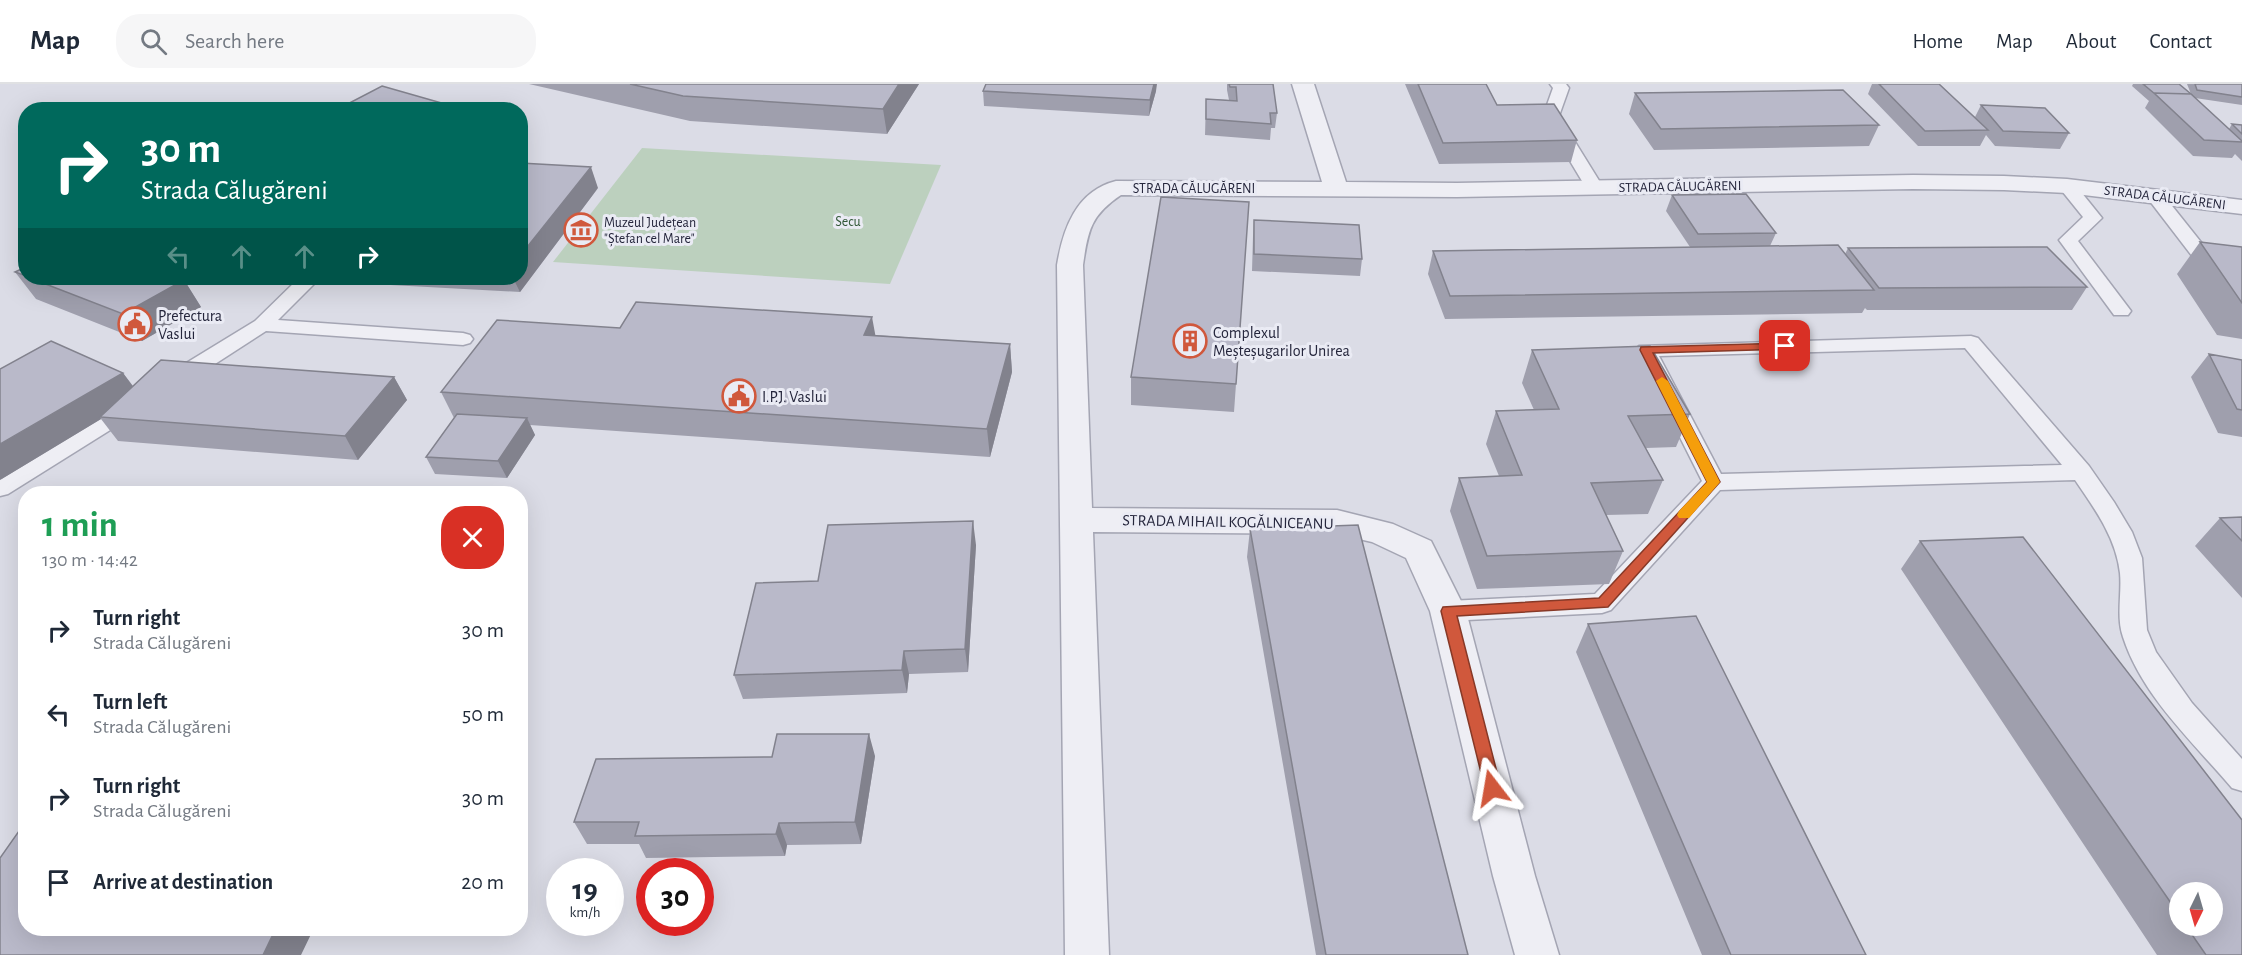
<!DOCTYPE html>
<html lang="en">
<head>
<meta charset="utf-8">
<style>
	body { margin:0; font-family:"Alegreya Sans",sans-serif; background:#f6f6f7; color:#1f2937; height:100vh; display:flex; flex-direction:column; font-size:22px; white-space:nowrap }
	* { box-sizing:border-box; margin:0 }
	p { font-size:20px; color:#747a83 }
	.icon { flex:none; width:33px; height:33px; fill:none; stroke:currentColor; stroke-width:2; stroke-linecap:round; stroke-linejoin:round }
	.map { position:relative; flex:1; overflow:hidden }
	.details { position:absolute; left:18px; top:402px; width:510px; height:450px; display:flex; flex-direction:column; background:#fff; border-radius:24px; box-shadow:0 6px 24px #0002 }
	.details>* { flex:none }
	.banner { position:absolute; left:18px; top:18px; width:510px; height:183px; border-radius:24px; box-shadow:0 6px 24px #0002; background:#00695c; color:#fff; overflow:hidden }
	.needle { width:39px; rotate:185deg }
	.buttons { position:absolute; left:2169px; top:798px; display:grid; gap:12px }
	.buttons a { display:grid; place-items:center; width:54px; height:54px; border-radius:50%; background:#fff; box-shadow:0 6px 24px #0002; font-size:30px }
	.speed { position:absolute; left:546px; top:774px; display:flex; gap:12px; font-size:30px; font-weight:700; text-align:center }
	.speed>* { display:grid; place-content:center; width:78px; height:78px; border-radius:50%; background:#fff; box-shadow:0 6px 24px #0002; line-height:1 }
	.speed small { font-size:15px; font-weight:400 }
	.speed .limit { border:9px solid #d22; background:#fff; color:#111 }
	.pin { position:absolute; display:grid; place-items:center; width:51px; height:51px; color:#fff; margin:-26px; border-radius:12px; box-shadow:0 3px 9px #0006 }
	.me { position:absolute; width:66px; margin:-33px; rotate:346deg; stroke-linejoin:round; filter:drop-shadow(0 0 4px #0008) }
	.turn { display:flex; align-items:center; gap:21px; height:126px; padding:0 24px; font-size:27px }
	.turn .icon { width:78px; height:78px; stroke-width:2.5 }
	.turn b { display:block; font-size:42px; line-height:51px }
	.lanes { display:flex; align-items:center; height:57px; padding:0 24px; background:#0003; justify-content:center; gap:30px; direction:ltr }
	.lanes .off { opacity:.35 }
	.round { display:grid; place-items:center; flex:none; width:63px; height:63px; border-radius:24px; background:#f6f6f7 }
	.head { display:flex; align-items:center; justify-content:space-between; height:102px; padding:0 24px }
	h1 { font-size:36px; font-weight:700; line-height:45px; color:#1e9e55 }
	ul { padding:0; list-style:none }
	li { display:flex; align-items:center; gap:18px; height:84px; padding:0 24px }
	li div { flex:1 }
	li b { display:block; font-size:22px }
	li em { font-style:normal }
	header { display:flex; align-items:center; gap:36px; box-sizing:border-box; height:84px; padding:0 30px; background:#fff; border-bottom:2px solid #e0e1e3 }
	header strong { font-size:28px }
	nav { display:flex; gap:33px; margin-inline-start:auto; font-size:21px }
	.search { width:420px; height:54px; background:#f6f6f7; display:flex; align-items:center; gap:15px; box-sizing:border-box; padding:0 21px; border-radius:24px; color:#747a83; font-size:22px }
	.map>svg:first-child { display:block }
	.green { fill:#bcd0be }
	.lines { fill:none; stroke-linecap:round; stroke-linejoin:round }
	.service-casing { stroke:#a4a5b3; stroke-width:3 }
	.minor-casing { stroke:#a4a5b3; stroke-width:3 }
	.service { fill:#eeeef4; fill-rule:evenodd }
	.minor { fill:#eeeef4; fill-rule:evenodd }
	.wall { fill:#9f9fad; fill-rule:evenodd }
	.shaded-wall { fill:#82828d }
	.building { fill:#b9b9c9; stroke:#82828d; stroke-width:1.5 }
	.route { fill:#d0583c; stroke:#873927; stroke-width:1.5 }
	.slow { fill:#f59e0b }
	.labels { text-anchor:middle; stroke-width:6; stroke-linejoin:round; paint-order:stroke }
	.far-street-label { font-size:14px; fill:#25263c; stroke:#eaebf4 }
	.far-park-label { font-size:14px; fill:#325838; stroke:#eaebf4 }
	.far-poi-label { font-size:14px; fill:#25263c; stroke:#eaebf4; text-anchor:start }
	.poi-label { font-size:16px; fill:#25263c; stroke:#eaebf4; text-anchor:start }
	.street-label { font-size:16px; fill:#25263c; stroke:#eaebf4 }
</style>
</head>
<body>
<header>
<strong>Map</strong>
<div class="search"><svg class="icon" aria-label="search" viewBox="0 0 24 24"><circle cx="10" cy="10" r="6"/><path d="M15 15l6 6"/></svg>Search here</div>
<nav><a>Home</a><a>Map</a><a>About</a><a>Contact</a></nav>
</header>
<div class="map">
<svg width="2242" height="871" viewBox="0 0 2242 871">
	<rect width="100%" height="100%" fill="#dbdce6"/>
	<path class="green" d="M642 64 941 81 890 200 553 178Z"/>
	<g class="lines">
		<defs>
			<path id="service" d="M1550 0H1566L1569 4 1559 32 1603 103 1600 107H1588L1543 32 1553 4Z
				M2067 97 2073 98 2102 134 2078 157 2131 227 2128 231H2114L2059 156 2083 133 2058 102 2061 98Z
				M2155 107 2161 108 2216 177 2219 181 2216 185H2202L2146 112 2149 108Z
				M299 194H320L278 236 463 249 470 251 473 255 470 259 463 261 266 247 181 302 173 304 165 302 162 297 165 292 255 237Z
				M1971 252 1978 254 2089 382 2114 418 2132 448 2142 474 2147 546 2156 568 2192 619 2242 675V707L2232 704C2193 658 2142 612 2123 553 2116 533 2122 510 2120 489 2116 454 2095 425 2075 396L1720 406 1611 526 1602 529 1448 537 1439 534 1435 527 1439 520 1448 517 1595 510 1702 397 1636 266 1639 262ZM1965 264 2062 381 1721 390 1659 272Z
				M131 316 139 318 142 323 139 328 8 410 0 412V393L123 318Z"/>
			<path id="minor" d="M1292 0H1314L1346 98 1457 99 1913 91 2004 92 2067 95 2242 116V130L2067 109 2004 106 1913 105 1457 113 1121 111C1091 131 1088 146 1083 181L1092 424 1337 426 1393 440 1431 457 1466 527 1535 792 1559 871H1515L1493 792 1430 527 1406 474 1372 458 1337 450 1093 448 1109 871H1065L1057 181C1063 145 1076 107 1116 97L1322 98Z"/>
		</defs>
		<use href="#service" class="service-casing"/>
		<use href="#minor" class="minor-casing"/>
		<use href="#service" class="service"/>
		<use href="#minor" class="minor"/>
	</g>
	<path class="wall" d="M529 0H919L887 50 690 37Z
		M1227 0H1273L1277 29 1275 44H1271L1270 56 1205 51 1206 15 1229 16 1227 6Z
		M1405 0H1486L1497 21 1577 56 1571 78 1439 80Z
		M1872 0H1939L1975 33 1981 21 2069 49 2060 65 1995 62 1986 51 1980 62H1918L1868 10Z
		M2133 0H2179L2191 10 2187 0H2242V21L2195 14 2229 45 2232 40 2242 41V77L2235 70 2232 74 2193 72 2145 24 2149 17 2132 2Z
		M983 7H1156L1149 32 984 22Z
		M1635 9 1879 41 1869 62 1654 66 1629 30Z
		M598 104 520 208 354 199 351 194H520Z
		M1672 111 1776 149 1770 162 1845 170 1848 164 2087 203 2072 226H1867L1865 224 1862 229 1445 235 1428 190 1433 167 1690 163 1666 127Z
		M1254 136 1362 175 1360 192 1252 187 1253 152Z
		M2200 158 2242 163V255L2217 251 2177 190Z
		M26 183V194H196L186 199 201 223 142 257 36 215 15 188Z
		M620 244 875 251 1010 260 1012 288 990 373 530 341 535 351 507 394 435 390 426 373 454 334 441 308Z
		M1532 266 1690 330 1676 363 1646 364 1663 396 1648 430 1606 431 1623 467 1609 500 1477 505 1450 427 1459 394 1499 392 1486 360 1496 327 1534 326 1522 299Z
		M2209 270 2242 276V353L2218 349 2191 293Z
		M123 289 133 302 394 293 407 316 358 376 118 357 101 335 0 396Z
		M1131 293 1236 300 1234 328 1131 321Z
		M2242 433V514L2195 462 2220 434Z
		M1250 445 1468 871H1316L1247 473Z
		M1920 457 2242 871H2157L1901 485ZM2180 808 2212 842H2180Z
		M976 461 968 588 909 590 907 609 743 615 734 591 818 497Z
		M1588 540 1866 871H1702L1576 568Z
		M875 672 861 760 787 761 785 772 646 774 639 760H587L574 738Z"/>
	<path class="shaded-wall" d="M899 0H919L887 50 883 25Z
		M1154 0H1157L1156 7 1149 32 1150 16Z
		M591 83 598 104 520 208 513 194H520V172Z
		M155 194H196L186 199 201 223 142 257 123 230Z
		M872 233 877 260 864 251Z
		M1010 260 1012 288 990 373 987 345Z
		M123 289 140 312 100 333 101 335 0 396V360Z
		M394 293 407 316 358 376 345 352Z
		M527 334 535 351 507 394 498 377Z
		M973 437 976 461 968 588 965 565Z
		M904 567 909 590 907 609 902 586Z
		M869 650 875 672 861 760 855 738Z
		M779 739 787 761 785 772 776 750Z
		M276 844H314L301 871H263Z"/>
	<path class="building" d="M630 0H899L883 25 683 12Z
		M986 0H1154L1150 16 983 7Z
		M1229 0H1273L1277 29H1270L1271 40 1206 35V15L1237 17 1236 3H1230Z
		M1418 0H1486L1497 21 1554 20 1577 56 1443 59Z
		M1879 0H1939L1988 46 1925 47Z
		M2143 0H2179L2191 10 2154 9 2155 10Z
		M2195 0H2242V13L2197 6Z
		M382 2 466 26H336Z
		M1843 6 1879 41 1661 45 1635 9Z
		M2154 9 2191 10 2242 57V58L2204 56Z
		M1981 21 2045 24 2069 49 2003 47Z
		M2232 40 2242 41V50Z
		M520 79 591 83 520 172Z
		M1746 110 1776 149 1698 150 1672 111Z
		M1161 113 1249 118 1236 300 1131 293Z
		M1254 136 1359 141 1362 175 1254 170Z
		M2200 158 2242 163V219Z
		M1838 161 1874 206 1450 212 1433 167Z
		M2047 163 2087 203 1879 204 1848 164Z
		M26 183V192L15 188Z
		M30 194H177L184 196 123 230Z
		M636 218 872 233 864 251 1010 260 987 345 441 308 497 236 620 244Z
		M51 257 123 289 0 360V285Z
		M1650 262 1690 330 1628 332 1663 396 1591 399 1623 467 1487 472 1459 394 1522 391 1496 327 1559 325 1532 266Z
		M2209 270 2242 276V326L2237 325Z
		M161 276 394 293 345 352 100 333Z
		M457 330 527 334 498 377 426 373Z
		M2242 433V457L2220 434Z
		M973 437 965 565 904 567 902 586 734 591 756 499 818 497 828 441Z
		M1358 441 1468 871H1326L1250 445Z
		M2023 453 2242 736V871H2206L2186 842H2212V808H2180V832L1920 457Z
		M1696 532 1866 871H1731L1588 540Z
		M777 650H869L855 738 779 739 776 750 635 752 639 738H574L596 675 772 673Z
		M26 737V844H276L263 871H0V774Z"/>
	<path class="route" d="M1785 259 1791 262 1789 265 1653 269 1720 398 1608 523 1457 532 1501 704 1498 709 1492 711 1486 709 1441 527 1443 523 1599 514 1707 398 1640 266 1641 263Z"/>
	<path class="slow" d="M1662 293 1668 297 1720 398 1689 434H1679L1677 431 1679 427 1707 398 1656 297Z"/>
	<defs>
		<symbol id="museum-ring" viewBox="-11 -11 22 22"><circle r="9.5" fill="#eaebf4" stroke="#d0583c" stroke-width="1.5"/><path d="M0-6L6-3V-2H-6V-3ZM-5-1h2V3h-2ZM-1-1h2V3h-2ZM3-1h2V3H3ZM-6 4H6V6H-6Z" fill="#d0583c"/></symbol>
		<symbol id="civic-ring" viewBox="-11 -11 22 22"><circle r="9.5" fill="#eaebf4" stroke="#d0583c" stroke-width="1.5"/><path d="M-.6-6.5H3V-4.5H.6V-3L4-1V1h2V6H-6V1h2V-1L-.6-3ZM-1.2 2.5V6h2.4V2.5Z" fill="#d0583c"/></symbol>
		<symbol id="building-ring" viewBox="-11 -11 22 22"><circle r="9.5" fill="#eaebf4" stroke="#d0583c" stroke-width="1.5"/><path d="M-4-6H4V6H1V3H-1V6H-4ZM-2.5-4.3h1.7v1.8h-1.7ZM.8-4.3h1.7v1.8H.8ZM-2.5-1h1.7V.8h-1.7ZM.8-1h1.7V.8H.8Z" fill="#d0583c"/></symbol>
	</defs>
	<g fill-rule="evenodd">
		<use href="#museum-ring" x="562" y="127" width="38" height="38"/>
		<use href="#civic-ring" x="116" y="221" width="38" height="38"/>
		<use href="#building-ring" x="1171" y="238" width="38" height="38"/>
		<use href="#civic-ring" x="720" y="293" width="38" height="38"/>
	</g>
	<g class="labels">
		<g class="far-street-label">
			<text transform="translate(1680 102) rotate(-1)" y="5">STRADA CĂLUGĂRENI</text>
			<text x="1194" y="109">STRADA CĂLUGĂRENI</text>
			<text transform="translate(2165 113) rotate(7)" y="5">STRADA CĂLUGĂRENI</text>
		</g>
		<g class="far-park-label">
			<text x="848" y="142">Secu</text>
		</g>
		<g class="far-poi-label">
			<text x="604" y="143">Muzeul Județean<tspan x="604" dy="16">"Ștefan cel Mare"</tspan></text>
		</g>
		<g class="poi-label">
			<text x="158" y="237">Prefectura<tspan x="158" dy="18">Vaslui</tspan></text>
			<text x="1213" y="254">Complexul<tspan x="1213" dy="18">Meșteșugarilor Unirea</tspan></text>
			<text x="762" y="318">I.P.J. Vaslui</text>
		</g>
		<g class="street-label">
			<text transform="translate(1228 437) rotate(1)" y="6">STRADA MIHAIL KOGĂLNICEANU</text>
		</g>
	</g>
</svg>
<div class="buttons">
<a><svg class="needle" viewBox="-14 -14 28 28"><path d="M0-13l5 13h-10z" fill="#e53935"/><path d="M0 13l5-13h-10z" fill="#747a83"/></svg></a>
</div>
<div class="speed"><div>19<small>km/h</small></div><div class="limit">30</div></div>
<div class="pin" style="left:1785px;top:262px;background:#d93025"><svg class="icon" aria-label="arrive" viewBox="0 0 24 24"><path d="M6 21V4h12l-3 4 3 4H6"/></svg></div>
<svg class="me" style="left:1492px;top:704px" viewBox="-20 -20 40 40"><path d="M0-17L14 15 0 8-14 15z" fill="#d0583c" stroke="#fff" stroke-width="4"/></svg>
<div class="banner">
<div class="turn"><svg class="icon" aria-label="right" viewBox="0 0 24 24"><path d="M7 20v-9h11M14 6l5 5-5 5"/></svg><div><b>30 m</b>Strada Călugăreni</div></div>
<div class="lanes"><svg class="icon off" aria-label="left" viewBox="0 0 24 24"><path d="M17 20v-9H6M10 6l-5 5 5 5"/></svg><svg class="icon off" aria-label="ahead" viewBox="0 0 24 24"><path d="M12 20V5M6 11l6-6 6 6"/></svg><svg class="icon off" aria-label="ahead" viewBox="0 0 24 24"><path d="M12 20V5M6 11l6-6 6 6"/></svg><svg class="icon" aria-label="right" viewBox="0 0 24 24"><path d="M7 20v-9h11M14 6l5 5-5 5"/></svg></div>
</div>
<section class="details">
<div class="head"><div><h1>1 min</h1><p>130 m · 14:42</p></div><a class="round" style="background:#d93025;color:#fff"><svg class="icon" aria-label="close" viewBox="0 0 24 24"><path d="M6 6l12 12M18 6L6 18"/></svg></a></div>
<ul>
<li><svg class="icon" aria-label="right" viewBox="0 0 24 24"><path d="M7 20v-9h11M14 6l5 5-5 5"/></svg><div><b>Turn right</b><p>Strada Călugăreni</p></div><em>30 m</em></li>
<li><svg class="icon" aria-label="left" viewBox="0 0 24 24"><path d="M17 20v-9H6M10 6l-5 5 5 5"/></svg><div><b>Turn left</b><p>Strada Călugăreni</p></div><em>50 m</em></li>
<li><svg class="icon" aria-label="right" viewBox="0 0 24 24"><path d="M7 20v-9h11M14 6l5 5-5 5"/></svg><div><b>Turn right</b><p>Strada Călugăreni</p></div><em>30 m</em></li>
<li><svg class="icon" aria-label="arrive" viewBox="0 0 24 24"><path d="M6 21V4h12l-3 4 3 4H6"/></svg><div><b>Arrive at destination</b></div><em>20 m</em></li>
</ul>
</section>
</div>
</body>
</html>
